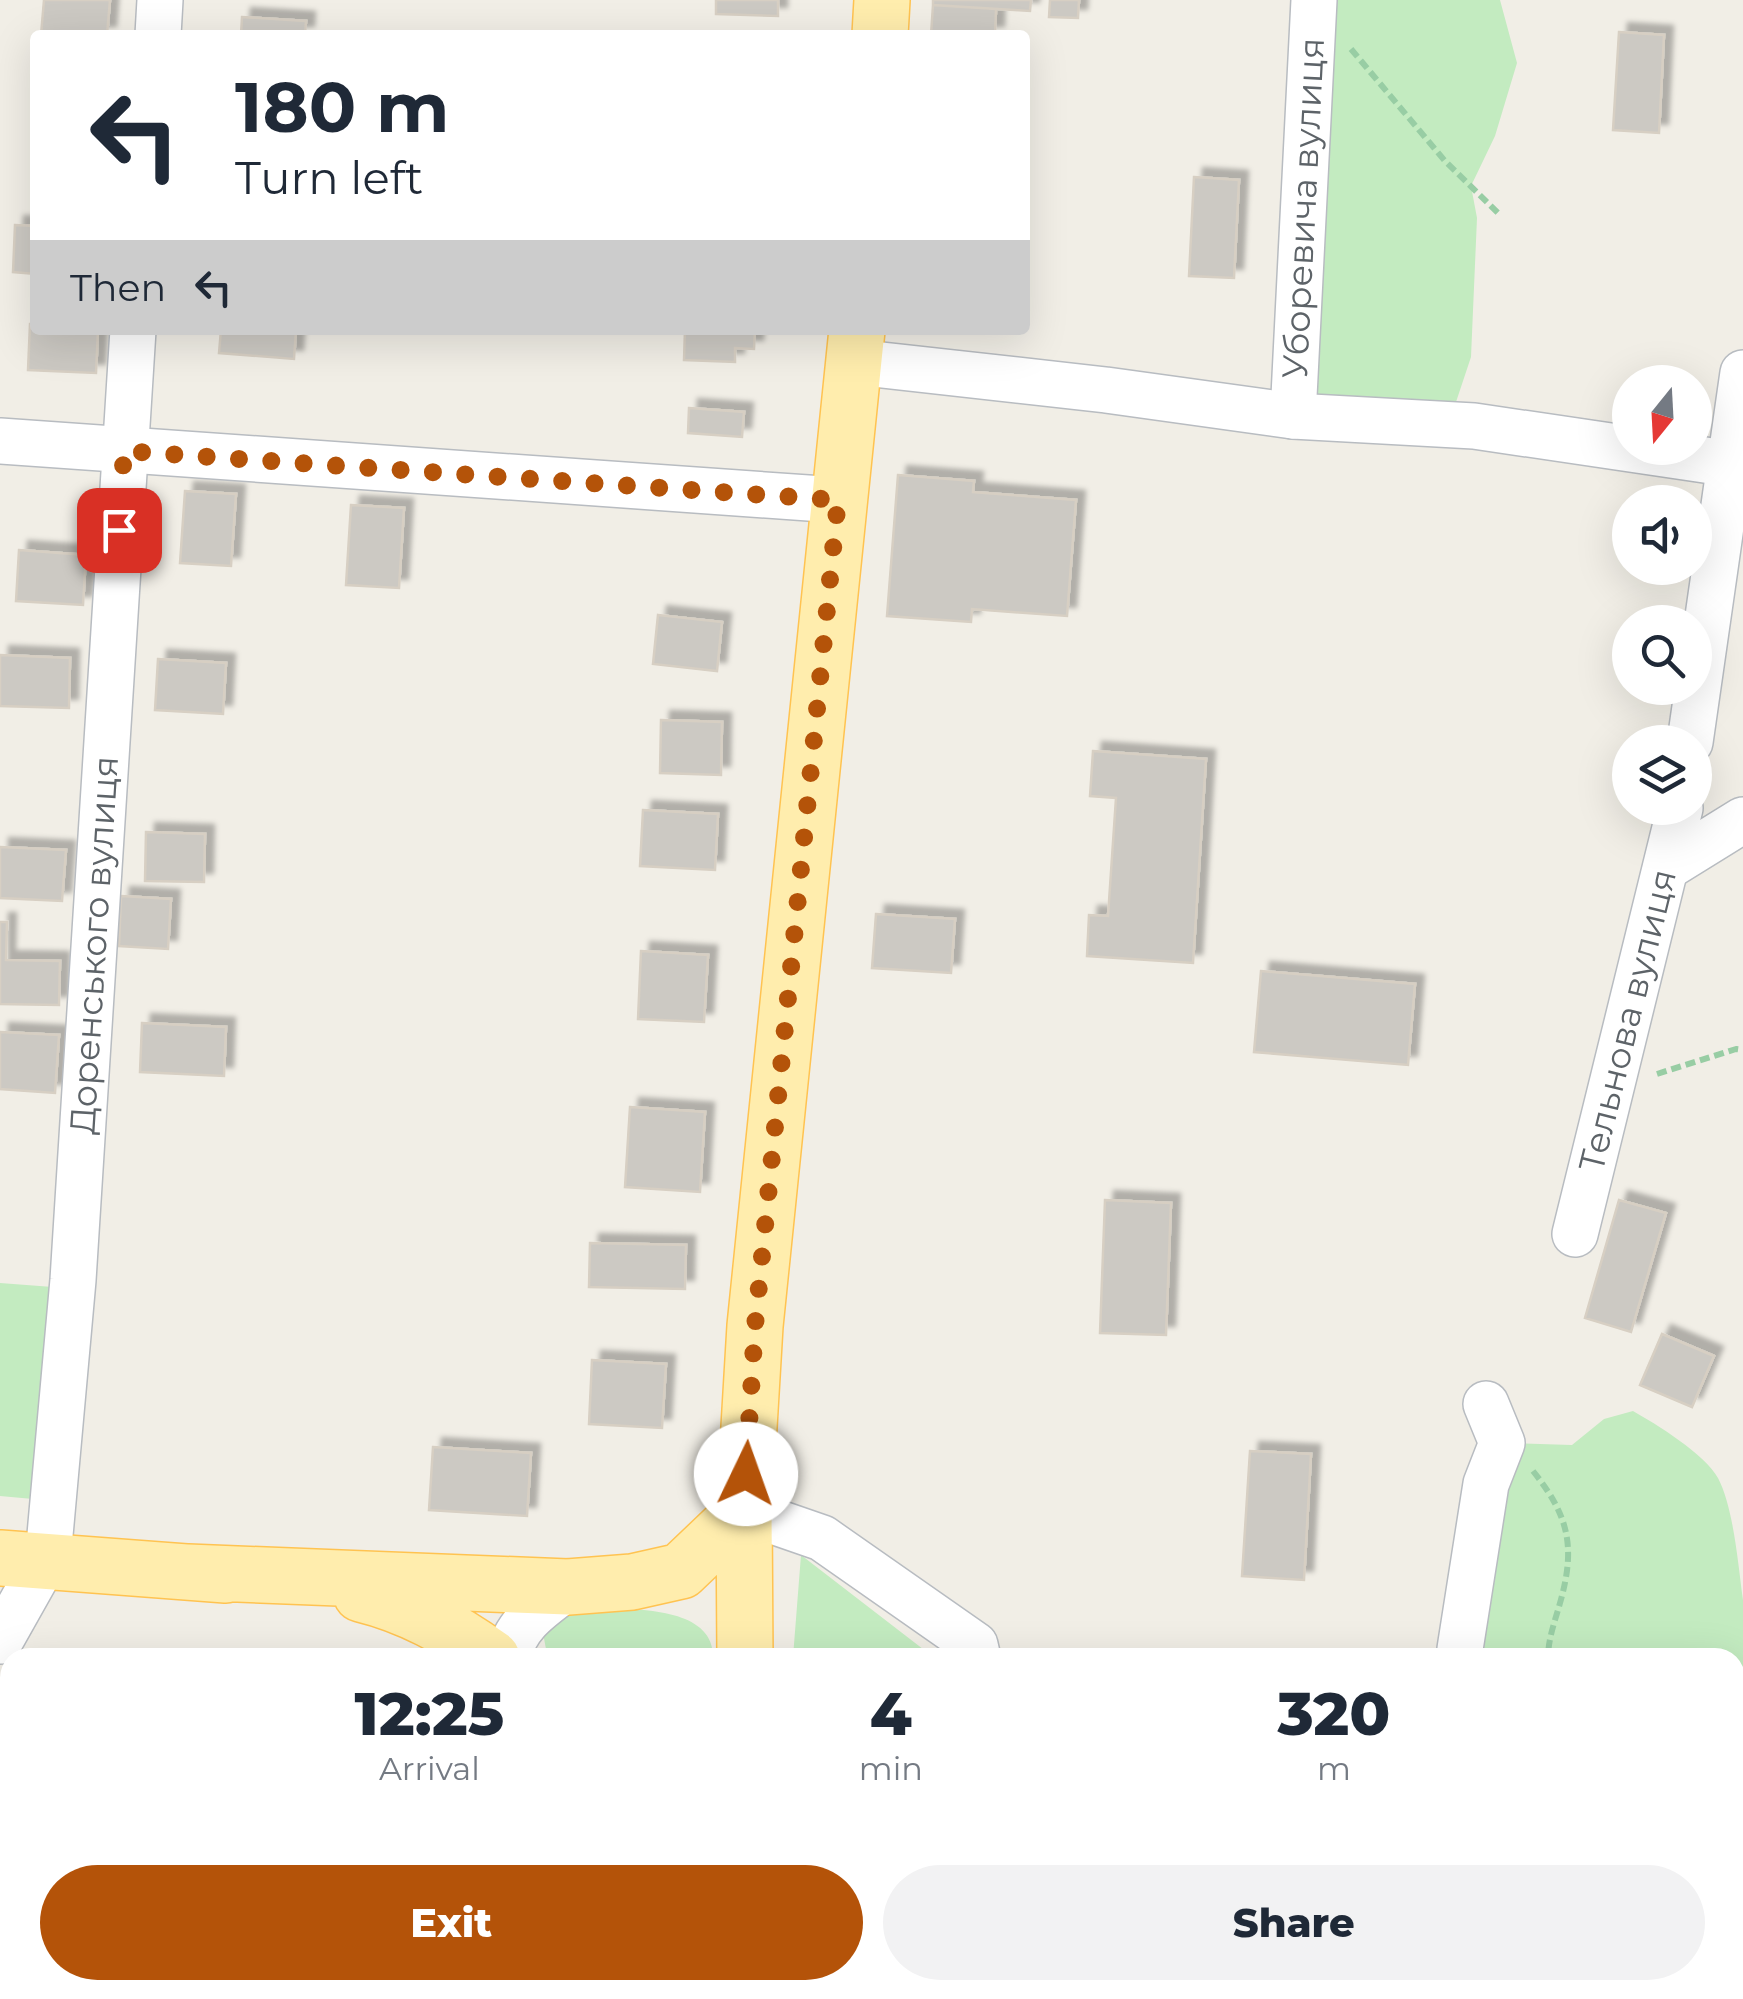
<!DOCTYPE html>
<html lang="en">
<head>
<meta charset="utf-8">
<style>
	body { margin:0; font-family:Montserrat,sans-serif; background:#f2f2f3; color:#1f2937; height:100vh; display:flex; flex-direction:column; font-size:38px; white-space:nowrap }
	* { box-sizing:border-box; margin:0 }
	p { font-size:32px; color:#747a83 }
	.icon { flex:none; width:55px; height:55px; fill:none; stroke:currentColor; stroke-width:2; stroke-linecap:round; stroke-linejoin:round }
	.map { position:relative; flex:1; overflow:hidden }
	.side { position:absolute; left:0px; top:1648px; width:1745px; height:352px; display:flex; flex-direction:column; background:#fff; border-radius:30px 30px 0 0; box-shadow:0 10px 40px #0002 }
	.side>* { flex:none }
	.hud { position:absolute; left:30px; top:30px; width:1000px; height:305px; border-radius:10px; box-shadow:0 10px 40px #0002; background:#fff; color:#1f2937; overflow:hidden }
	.needle { width:65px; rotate:198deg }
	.controls { position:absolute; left:1612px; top:365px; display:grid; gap:20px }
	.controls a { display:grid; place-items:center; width:100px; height:100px; border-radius:50%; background:#fff; box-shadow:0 10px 40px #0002; font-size:50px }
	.pin { position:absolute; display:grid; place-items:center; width:85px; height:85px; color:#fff; margin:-42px; border-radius:20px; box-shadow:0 5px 15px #0006 }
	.me { position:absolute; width:110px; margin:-55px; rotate:3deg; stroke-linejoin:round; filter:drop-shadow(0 0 8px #0008) }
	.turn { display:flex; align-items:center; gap:35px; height:210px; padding:0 40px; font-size:45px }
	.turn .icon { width:130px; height:130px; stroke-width:2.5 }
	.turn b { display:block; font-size:70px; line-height:85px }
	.then { display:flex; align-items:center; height:95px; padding:0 40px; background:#0003; gap:20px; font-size:38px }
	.eta { display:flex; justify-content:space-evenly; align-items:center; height:170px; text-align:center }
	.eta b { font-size:60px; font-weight:800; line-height:70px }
	.cta { display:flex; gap:20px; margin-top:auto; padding:20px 40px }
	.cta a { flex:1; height:115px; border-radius:60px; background:#b45309; color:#fff; font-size:40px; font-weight:800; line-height:115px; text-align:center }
	.cta a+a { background:#f2f2f3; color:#1f2937 }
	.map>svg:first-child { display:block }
	.green { fill:#c3ebc0 }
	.building { fill:#ccc9c3; stroke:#d7cfc3; stroke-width:2.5; filter:url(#shadow) }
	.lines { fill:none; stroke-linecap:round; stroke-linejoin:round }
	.minor-casing { stroke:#b8bcc1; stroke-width:48 }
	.major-casing { stroke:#ffc351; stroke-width:58 }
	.path { stroke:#98cda4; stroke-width:6; stroke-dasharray:10 5; stroke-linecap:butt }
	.minor { stroke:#fff; stroke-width:45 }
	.major { stroke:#ffedad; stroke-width:55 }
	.route { stroke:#b45309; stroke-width:18; stroke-dasharray:0 32.4 }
	.labels { text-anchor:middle; stroke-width:9; stroke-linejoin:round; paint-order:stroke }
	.street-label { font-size:35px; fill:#5d6368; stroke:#fff }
</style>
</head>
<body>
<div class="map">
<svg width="1743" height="1999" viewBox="0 0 1743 1999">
	<defs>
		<filter id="shadow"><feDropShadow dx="9" dy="-9" stdDeviation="2.5" flood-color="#0004"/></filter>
	</defs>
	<rect width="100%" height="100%" fill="#f1eee6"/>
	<path class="green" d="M1335 0H1500L1517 63 1495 136 1471 186 1477 218 1471 357 1456 402 1293 400Z
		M0 1283 66 1288 44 1500 0 1496Z
		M1633 1411C1656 1424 1705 1454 1718 1478 1734 1509 1738 1565 1743 1600V1999H1406L1407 1990H1735V1658L1459 1657 1510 1443 1572 1445 1604 1419Z
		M801 1555 932 1656 933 1657H793Z
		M570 1609C609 1610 714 1599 713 1657H556L546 1649 542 1628Z
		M1018 1990H1139L1150 1999H1030Z"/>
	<path class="building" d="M44 0H110L107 35H41Z
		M716 0H778V16L716 14Z
		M933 0H1031L1030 11 933 5Z
		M1050 0H1079L1078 18 1049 17Z
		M933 5 996 9 995 35H931Z
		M242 17 306 21 305 35H241Z
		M1619 32 1664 35 1659 133 1613 130Z
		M1194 177 1239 180 1234 278 1189 276Z
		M15 225 35 226V274L13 272Z
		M30 324H35V330H98L96 373 28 370Z
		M221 330H296L294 359 219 353Z
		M685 330H755L754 349 735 348V362L684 360Z
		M689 408 744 412 742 437 688 433Z
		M898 475 974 481 973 492 1076 500 1067 616 972 609 971 622 887 616Z
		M185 491 236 494 231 566 180 563Z
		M351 505 404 508 399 588 346 585Z
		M19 550 86 555 83 605 16 601Z
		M658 615 722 622 717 671 653 664Z
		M0 655 70 658 69 708 0 706Z
		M158 659 226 663 223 714 155 710Z
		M661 720 722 722 721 775 660 773Z
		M1093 751 1206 759 1193 963 1087 956 1089 915 1108 916 1116 798 1090 796Z
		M643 810 718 814 715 870 640 866Z
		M146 832 205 834 204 882 145 881Z
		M0 847 66 850 62 901 0 898Z
		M121 896 171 899 168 949 119 946Z
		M876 914 955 919 951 973 872 968Z
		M0 922H7L6 960 60 961 59 1005 0 1004Z
		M641 951 708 955 704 1022 638 1019Z
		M1261 971 1415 984 1408 1065 1254 1052Z
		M142 1023 226 1027 224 1076 140 1072Z
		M0 1032 59 1035 55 1093 0 1089Z
		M630 1107 705 1112 700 1192 625 1187Z
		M1105 1200 1171 1203 1166 1335 1100 1333Z
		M1619 1200 1666 1213 1631 1332 1585 1318Z
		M590 1243 686 1245 685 1289 589 1287Z
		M1662 1334 1714 1356 1692 1407 1640 1385Z
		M592 1360 666 1364 662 1428 589 1424Z
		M433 1447 531 1453 527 1516 429 1510Z
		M1250 1451 1311 1454 1304 1580 1242 1576Z
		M624 1990H727L720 1999H636Z"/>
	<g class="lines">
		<defs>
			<g id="minor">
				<path d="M158 35 160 0"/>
				<path d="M855 362 1106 390 1293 416 1474 426 1732 464"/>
				<path id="s1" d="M1293 416 1314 0"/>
				<path d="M0 441 837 500"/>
				<path d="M1690 742 1743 373"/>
				<path d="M1667 867 1743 820"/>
				<path id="s2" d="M1575 1234 1680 808"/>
				<path d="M744 1511 822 1538 975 1645 978 1658"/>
				<path id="s3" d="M0 1641 45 1561 49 1546 73 1280 133 330"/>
				<path d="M1460 1649 1486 1484 1502 1443 1486 1404"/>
				<path d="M508 1658C515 1623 542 1607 568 1587"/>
				<path d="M1168 1990 1180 1999"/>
			</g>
			<path id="major" d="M880 35 882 0
				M0 1558 226 1575
				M188 1572 568 1587 632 1582 681 1571 744 1511
				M361 1594C410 1606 451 1629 492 1658
				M745 1658 744 1511 755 1326 857 330
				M929 1990 941 1999"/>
		</defs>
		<use href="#minor" class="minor-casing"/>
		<use href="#major" class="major-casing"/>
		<path class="path" d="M1351 49 1445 161 1499 214
			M1657 1074 1736 1049 1743 1050
			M1533 1471C1569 1516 1576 1547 1560 1603 1555 1621 1548 1639 1548 1658"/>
		<use href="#minor" class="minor"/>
		<use href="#major" class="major"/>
	</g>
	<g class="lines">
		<path class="route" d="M119 530 124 451 838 500 755 1326 746 1474"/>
	</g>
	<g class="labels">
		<g class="street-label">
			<text dy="12" stroke="none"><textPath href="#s1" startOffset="208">Уборевича вулиця</textPath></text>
			<text dy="12" stroke="none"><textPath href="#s3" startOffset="710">Доренського вулиця</textPath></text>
			<text dy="12" stroke="none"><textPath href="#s2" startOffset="220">Тельнова вулиця</textPath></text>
		</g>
	</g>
</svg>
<div class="controls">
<a><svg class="needle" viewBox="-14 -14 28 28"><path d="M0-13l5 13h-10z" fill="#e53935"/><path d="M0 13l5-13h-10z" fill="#747a83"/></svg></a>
<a><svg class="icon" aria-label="sound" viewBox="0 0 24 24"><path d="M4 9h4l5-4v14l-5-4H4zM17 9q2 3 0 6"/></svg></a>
<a><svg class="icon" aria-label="search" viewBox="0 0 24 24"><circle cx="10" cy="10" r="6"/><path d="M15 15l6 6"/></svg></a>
<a><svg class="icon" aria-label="layers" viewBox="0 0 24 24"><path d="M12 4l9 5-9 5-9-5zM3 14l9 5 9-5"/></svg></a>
</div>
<div class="pin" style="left:119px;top:530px;background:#d93025"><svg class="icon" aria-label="arrive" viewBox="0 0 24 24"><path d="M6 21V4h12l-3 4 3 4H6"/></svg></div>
<svg class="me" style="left:746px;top:1474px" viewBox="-20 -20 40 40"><circle r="19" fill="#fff"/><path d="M0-13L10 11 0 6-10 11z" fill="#b45309"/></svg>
<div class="hud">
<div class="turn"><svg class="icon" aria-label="left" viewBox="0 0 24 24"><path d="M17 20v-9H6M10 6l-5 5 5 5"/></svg><div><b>180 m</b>Turn left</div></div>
<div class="then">Then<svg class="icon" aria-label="left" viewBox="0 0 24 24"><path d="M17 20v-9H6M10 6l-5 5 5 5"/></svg></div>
</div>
<section class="side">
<div class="eta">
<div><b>12:25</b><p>Arrival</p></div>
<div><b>4</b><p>min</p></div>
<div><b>320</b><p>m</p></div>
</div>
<div class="cta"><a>Exit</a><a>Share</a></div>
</section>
</div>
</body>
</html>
